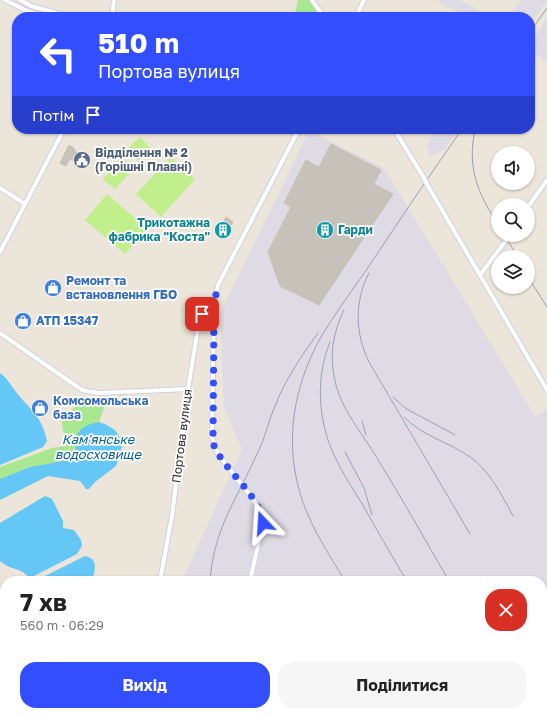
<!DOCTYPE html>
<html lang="uk">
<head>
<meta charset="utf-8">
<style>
	body { margin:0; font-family:"Golos Text",sans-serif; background:#f6f6f6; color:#222; height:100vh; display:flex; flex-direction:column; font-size:15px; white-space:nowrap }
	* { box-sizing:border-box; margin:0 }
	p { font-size:13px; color:#767676 }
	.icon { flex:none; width:22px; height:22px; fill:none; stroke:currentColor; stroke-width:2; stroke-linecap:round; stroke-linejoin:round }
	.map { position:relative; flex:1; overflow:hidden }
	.panel { position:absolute; left:0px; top:576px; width:547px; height:140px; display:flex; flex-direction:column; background:#fff; border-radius:16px 16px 0 0; box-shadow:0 1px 3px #0004 }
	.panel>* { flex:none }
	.guide { position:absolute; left:12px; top:12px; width:523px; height:122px; border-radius:16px; box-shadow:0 1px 3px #0004; background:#334eff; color:#fff; overflow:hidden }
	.controls { position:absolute; left:491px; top:146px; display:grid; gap:8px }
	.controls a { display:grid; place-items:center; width:44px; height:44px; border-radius:50%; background:#fff; box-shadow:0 1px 3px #0004; font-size:20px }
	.pin { position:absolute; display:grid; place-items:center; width:34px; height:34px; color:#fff; margin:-17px; border-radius:8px; box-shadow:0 2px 6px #0006 }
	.me { position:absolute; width:44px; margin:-22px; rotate:340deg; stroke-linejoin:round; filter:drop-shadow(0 0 3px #0008) }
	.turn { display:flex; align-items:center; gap:14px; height:84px; padding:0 20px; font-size:18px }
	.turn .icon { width:52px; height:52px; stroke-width:2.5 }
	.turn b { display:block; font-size:28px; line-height:34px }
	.then { display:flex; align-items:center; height:38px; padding:0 20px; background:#0003; gap:8px; font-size:15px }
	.round { display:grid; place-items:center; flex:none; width:42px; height:42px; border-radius:16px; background:#f6f6f6 }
	.headline { display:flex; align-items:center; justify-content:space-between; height:68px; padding:0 20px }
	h1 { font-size:24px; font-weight:700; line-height:30px }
	.cta { display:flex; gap:8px; margin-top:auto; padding:8px 20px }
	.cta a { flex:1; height:46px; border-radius:16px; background:#334eff; color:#fff; font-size:16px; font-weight:700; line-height:46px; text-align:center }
	.cta a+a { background:#f6f6f6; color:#222 }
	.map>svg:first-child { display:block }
	.industrial { fill:#dedbe4 }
	.green { fill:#aae791 }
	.pitch { fill:#c0ef8c }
	.water { fill:#64c7f6 }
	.building { fill:#c7c2b9; stroke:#c7c1b3 }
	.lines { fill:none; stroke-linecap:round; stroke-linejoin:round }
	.minor-casing { stroke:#ced1e3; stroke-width:6 }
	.minor { stroke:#fff; stroke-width:4 }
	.rail { stroke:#9c9eb5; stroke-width:1 }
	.minor-bridge-casing { stroke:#ced1e3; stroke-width:6; stroke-linecap:butt }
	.minor-bridge { stroke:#fff; stroke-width:4 }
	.route { stroke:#334eff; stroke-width:7; stroke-dasharray:0 12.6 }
	.labels { text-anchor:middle; stroke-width:3.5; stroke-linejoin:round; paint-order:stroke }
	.service-label { font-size:12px; font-weight:bold; fill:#4e5e75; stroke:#fff; text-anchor:start }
	.culture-label { font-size:12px; font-weight:bold; fill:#0d838f; stroke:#fff; text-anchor:end }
	.shop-label { font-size:12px; font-weight:bold; fill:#366cbe; stroke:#fff; text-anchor:start }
	.street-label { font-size:12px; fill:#292929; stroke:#fff }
	.water-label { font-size:13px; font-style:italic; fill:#0563a1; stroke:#fff }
</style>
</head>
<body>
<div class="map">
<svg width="547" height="716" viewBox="0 0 547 716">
	<rect width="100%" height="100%" fill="#ece5d9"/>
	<path class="industrial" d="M439 0H459L492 17H468L438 2Z
		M520 0H547L530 25V17H509Z
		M547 18V63L530 49V44Z
		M435 129H458L444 150 430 156 427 145Z
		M309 131 384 168 535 416 547 410V716H70L67 711H542V581H179L185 574 242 450 224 407 220 314Z"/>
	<path class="green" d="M298 0H310L321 17H294Z
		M79 403 105 405 99 422 94 423 77 435 75 453 73 459 30 467 0 479V467L52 448 66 446 61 419Z"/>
	<path class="pitch" d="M140 137 151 149 138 161 127 149Z
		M171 157 195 179 161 217 136 194Z
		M122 158 134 168 115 189 103 179Z
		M107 194 147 229 125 254 85 220Z"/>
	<path class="water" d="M0 373C7 378 10 384 16 392 30 410 42 416 47 441L43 447 0 465Z
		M99 422 105 424 115 430 120 438 122 446 116 466 95 482 89 489H86L80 481 48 476 0 500V479L30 467 73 459C77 452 75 445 76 437 78 428 91 423 99 422Z
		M45 496 52 499 63 521V528L74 530 81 540 82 546 77 554 32 577C27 577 25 573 21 571 13 568 7 567 0 561V523Z
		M85 556C99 559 95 570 92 581H35Z"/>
	<path class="building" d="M331 144 381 170 374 184 393 194 319 305 280 286 268 252 291 207 284 203 306 160 319 167Z
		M69 145 75 149 74 151 90 160 86 167 70 159 66 166 60 163Z
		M226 217 233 222 231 225 229 224 222 239 217 236Z"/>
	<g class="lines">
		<defs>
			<path id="minor" d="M5 0 27 11 46 17
				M20 0 31 6 71 17
				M312 0 324 17
				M112 17 114 0
				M356 17 364 0
				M394 129 424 178
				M428 186 547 390
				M0 188 25 204
				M528 207 547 180
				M0 252 64 129
				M480 275 510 235
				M0 333 82 390 98 393 188 389
				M231 471 218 454 212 437 214 304 218 285 222 277 299 129
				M250 495 259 508 263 523 250 581
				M160 581 172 516 188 389 199 322 214 297
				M324 711 327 716"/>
		</defs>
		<use href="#minor" class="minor-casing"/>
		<use href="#minor" class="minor"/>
		<path class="rail" d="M530 32 547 8
			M475 129C467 169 477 191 498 225
			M504 235 518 257
			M369 273C354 302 355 333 369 362L470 534
			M528 277 547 307
			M344 310C333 333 329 355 335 381 341 409 362 433 377 458 402 498 425 540 449 581
			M330 342C315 378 318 422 335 457 342 473 352 487 361 502 376 528 391 555 407 581
			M393 397 405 408 455 435
			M404 417C422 436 449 442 470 457 490 471 501 494 513 516
			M362 421 366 435
			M345 452 364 488 372 515
			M210 581C214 528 236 501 257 454 265 439 268 422 275 406 285 380 302 355 318 333
			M345 581C332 559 318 538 308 515 282 456 290 392 321 337 334 315 350 293 365 272 397 224 429 176 462 129
			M195 711V716
			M201 711 202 716
			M208 711 209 716
			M409 711 412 716
			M423 711 426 716
			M436 711 439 716"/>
		<defs>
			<path id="minor-bridge" d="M424 178 428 186
				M231 471 250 495"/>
		</defs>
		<use href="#minor-bridge" class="minor-bridge-casing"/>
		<use href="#minor-bridge" class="minor-bridge"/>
	</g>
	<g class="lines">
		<path class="route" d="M202 314 216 294 214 313 213 443C223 471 259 492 263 523"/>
	</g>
	<defs>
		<symbol id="civic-disc" viewBox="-11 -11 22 22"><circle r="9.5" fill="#5c6f8a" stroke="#fff"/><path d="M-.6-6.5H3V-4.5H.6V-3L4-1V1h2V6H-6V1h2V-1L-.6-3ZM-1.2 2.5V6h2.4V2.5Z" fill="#fff"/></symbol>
		<symbol id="building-disc" viewBox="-11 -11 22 22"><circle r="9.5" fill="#0f9aa8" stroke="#fff"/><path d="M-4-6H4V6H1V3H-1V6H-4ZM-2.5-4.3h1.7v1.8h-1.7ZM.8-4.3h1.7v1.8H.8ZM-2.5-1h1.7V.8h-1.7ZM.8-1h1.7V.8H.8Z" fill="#fff"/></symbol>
		<symbol id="shop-disc" viewBox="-11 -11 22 22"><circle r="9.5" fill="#3f7fe0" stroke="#fff"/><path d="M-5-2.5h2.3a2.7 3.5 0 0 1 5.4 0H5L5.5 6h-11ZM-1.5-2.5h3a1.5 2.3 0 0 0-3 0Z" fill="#fff"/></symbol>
	</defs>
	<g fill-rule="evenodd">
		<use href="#civic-disc" x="72" y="150" width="20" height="20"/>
		<use href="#building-disc" x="213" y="220" width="20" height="20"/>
		<use href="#building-disc" x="315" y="220" width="20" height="20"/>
		<use href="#shop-disc" x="43" y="278" width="20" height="20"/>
		<use href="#shop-disc" x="13" y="311" width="20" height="20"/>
		<use href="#shop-disc" x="30" y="398" width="20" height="20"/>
	</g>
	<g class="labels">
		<g class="service-label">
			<text x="95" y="157">Відділення № 2<tspan x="95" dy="14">(Горішні Плавні)</tspan></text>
		</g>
		<g class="culture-label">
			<text x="210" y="227">Трикотажна<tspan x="210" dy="14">фабрика "Коста"</tspan></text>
			<text x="338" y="234" text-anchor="start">Гарди</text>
		</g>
		<g class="shop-label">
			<text x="66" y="285">Ремонт та<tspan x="66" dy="14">встановлення ГБО</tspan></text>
			<text x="36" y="325">АТП 15347</text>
			<text x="53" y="405">Комсомольська<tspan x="53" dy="14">база</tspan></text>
		</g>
		<g class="street-label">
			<text transform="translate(182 436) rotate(-83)" y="4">Портова вулиця</text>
		</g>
		<g class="water-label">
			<text x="98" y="444">Кам'янське<tspan x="98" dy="15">водосховище</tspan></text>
		</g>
	</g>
</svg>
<div class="controls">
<a><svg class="icon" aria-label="sound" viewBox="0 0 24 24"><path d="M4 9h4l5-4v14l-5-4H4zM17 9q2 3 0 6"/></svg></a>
<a><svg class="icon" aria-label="search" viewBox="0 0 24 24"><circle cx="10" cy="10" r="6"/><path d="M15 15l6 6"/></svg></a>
<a><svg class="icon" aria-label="layers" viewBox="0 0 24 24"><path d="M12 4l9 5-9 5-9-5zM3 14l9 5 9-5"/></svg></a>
</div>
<div class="pin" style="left:202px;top:314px;background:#d93025"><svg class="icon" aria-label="arrive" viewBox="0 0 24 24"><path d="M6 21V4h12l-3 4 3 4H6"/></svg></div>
<svg class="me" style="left:263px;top:523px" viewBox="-20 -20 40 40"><path d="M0-17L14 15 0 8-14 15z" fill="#334eff" stroke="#fff" stroke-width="4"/></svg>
<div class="guide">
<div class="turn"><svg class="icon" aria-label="left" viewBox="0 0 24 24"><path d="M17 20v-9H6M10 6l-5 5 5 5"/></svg><div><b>510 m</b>Портова вулиця</div></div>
<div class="then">Потім<svg class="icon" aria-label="arrive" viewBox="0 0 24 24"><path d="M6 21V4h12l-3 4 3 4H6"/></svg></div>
</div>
<section class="panel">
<div class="headline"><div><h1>7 хв</h1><p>560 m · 06:29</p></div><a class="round" style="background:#d93025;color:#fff"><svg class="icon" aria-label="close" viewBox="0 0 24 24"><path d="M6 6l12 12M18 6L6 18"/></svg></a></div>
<div class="cta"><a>Вихід</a><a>Поділитися</a></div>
</section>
</div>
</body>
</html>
